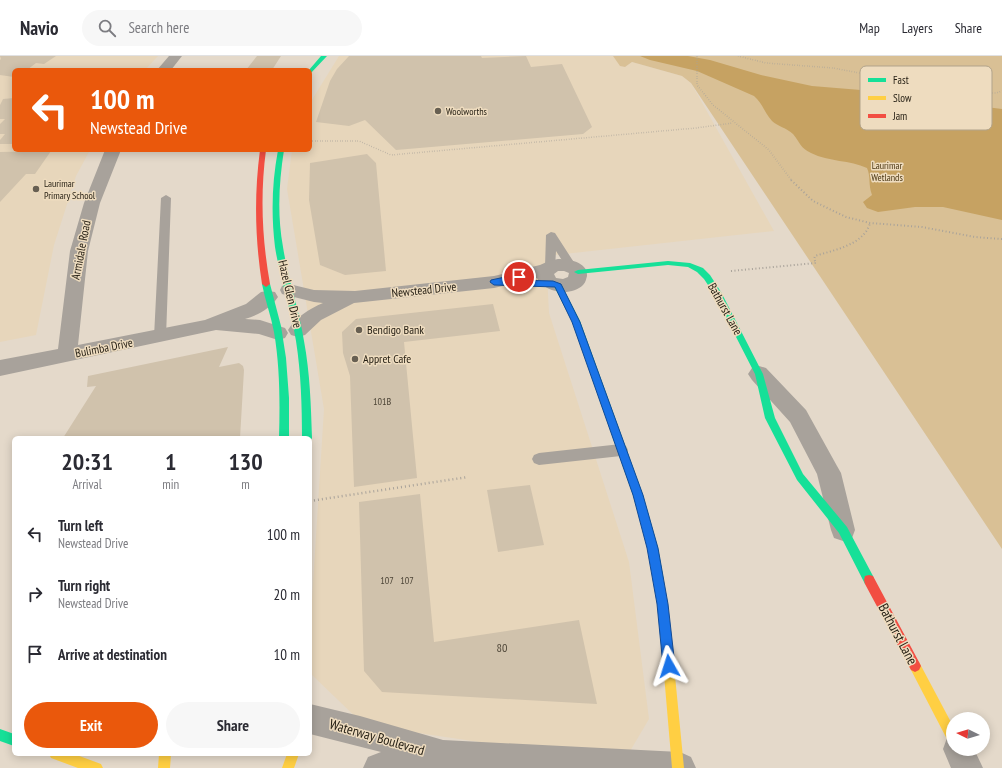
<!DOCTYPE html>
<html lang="en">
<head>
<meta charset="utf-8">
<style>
	body { margin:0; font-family:"PT Sans Narrow",sans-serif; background:#f7f7f7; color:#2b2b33; height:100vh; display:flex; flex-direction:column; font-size:15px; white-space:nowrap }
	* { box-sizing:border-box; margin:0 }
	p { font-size:13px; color:#7c7c81 }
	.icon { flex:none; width:22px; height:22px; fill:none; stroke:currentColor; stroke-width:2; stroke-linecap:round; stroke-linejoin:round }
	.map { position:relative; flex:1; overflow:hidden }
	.drawer { position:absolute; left:12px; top:380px; width:300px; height:320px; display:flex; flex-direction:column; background:#fff; border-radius:6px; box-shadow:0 2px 10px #0003 }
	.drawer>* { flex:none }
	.hud { position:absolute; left:12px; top:12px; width:300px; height:84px; border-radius:6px; box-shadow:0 2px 10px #0003; background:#ea580c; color:#fff; overflow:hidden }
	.needle { width:26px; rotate:275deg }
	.tools { position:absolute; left:946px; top:656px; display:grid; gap:8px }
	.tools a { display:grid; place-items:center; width:44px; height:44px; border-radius:50%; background:#fff; box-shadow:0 2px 10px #0003; font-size:20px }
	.pin { position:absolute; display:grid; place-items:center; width:34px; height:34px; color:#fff; margin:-17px; border:2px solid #fff; border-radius:50%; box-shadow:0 1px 4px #0007 }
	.me { position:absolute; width:44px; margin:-22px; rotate:354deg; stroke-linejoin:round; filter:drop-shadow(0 0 3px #0008) }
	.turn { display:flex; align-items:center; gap:14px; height:84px; padding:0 12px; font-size:18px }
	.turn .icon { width:52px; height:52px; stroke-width:2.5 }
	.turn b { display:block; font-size:28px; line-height:34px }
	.eta { display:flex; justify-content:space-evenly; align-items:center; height:68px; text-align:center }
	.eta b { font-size:24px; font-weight:700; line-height:28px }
	.cta { display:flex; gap:8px; margin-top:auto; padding:8px 12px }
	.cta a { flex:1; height:46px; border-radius:24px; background:#ea580c; color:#fff; font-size:16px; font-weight:700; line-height:46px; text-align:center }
	.cta a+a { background:#f7f7f7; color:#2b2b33 }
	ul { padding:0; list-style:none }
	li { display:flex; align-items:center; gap:12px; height:60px; padding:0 12px }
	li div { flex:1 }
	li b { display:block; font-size:15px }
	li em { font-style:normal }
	header { display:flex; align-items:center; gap:24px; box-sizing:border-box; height:56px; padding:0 20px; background:#fff; border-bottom:1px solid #e1e1e2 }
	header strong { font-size:19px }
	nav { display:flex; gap:22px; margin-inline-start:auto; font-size:14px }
	.search { width:280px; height:36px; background:#f7f7f7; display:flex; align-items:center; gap:10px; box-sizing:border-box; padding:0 14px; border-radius:22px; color:#7c7c81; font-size:15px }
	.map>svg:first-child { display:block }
	.built { fill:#e7d6bb }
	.green { fill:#d9c095 }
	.water { fill:#c6a262 }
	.building { fill:#d0c2ac }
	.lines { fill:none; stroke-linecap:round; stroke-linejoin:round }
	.path-far2 { stroke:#a8a29a; stroke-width:1.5; stroke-dasharray:0.5 2; stroke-linecap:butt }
	.path-far1 { stroke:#a8a29a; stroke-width:2; stroke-dasharray:1 2.5; stroke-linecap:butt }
	.path { stroke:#a8a29a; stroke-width:2.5; stroke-dasharray:1 3; stroke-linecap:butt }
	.lane { fill:#a8a29b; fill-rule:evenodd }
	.street { fill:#a8a29b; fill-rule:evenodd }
	.fast { fill:#16e098; fill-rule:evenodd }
	.slow { fill:#ffcf43; fill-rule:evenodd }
	.jam { fill:#f24e42; fill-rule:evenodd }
	.route { fill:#1a73e8; stroke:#114b97 }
	.poi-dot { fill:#675f52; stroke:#eedcbf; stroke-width:1.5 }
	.labels { text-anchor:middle; stroke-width:3; stroke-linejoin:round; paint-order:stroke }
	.far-poi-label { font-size:10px; fill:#231d12; stroke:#eedcbf; text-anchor:start }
	.far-park-label { font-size:10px; fill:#4b3713; stroke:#eedcbf }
	.number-label { font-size:10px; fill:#4e4638 }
	.street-label { font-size:12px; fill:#231d12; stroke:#eedcbf }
	.poi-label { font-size:12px; fill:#231d12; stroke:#eedcbf; text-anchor:start }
	.near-number-label { font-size:12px; fill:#4e4638 }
	.near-street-label { font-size:14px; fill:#231d12; stroke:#eedcbf }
	.key { fill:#eedcbf; stroke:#b1a38b; stroke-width:1 }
	.key-label { font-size:11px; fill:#231d12 }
</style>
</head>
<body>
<header>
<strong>Navio</strong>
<div class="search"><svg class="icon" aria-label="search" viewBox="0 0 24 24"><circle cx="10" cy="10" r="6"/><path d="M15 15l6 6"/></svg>Search here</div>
<nav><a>Map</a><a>Layers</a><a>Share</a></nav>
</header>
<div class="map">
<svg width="1002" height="712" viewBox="0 0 1002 712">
	<rect width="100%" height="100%" fill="#e4d9ca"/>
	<path class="built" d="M0 0H158L145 14H14V94H90L76 120 54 189 36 279 0 286Z
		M339 0H613L621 10 625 11 632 6 682 20 691 27 774 175 546 200 549 257 629 506 649 663 623 707 364 669 310 617V576L324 353 287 133 292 94H310V47Z"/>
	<path class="green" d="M613 0H1002V493L691 27 682 20 632 6 625 11 620 10Z"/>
	<path class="water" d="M640 0H688L710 4 761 19 812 30 873 35 895 43 930 44 1002 53V164L943 151H915L878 156 867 152 863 146 872 139C868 128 871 121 867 112 850 104 829 106 811 97 800 92 800 86 793 78 787 72 777 70 772 65 764 56 763 48 754 40L697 15 650 4Z"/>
	<path class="building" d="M0 0H56L44 8 36 7 27 14H14V21L0 19V4L1 3Z
		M257 0H281L272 14H246Z
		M349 0H481L482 2 526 0 531 11 562 8 592 71 583 78 396 94 365 64 349 70 316 66 330 25 337 13Z
		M14 42V88H0V84L5 78H0V68L5 63H0V49L3 43Z
		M51 95 35 118H26L0 146V96Z
		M367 98 376 107 386 215 345 219 320 209 309 144 310 107Z
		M493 248 500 275 404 286 417 422 354 431 350 320 343 297 342 276 356 263Z
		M228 291 219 311 239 307 243 310 244 314 240 382H63L96 330 87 331 88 320Z
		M530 429 544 489 498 496 487 434Z
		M420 438 434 586 579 564 597 648 382 636 364 615 359 446Z"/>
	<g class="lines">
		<path class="path-far2" d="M697 0V29L713 49 769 94 792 125
			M738 0 766 7 833 12 950 34 984 37H996L1002 35
			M310 85H359L391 99 696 72 733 67"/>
		<path class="path-far1" d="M791 124 813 145 846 161 870 167 922 171 975 181 1002 183
			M731 215 816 207 814 203 815 200C834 194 864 189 870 167"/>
		<path class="path" d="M310 445 468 421"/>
		<path class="lane" d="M166 139 171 142 166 281 164 284 160 285 156 284 154 281 161 142Z
			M551 176 555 177 575 208 576 210 575 212H567L556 195 555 211 554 213H546L545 211 546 179Z
			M621 388 626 390 628 394 626 398 621 400 539 409 534 407 532 403 534 399 539 397Z"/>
		<path class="street" d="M169 0H182L171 14H157Z
			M105 94H121L100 147 88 195 78 289 205 264 246 248 261 236 268 235 275 236 278 241C270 253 258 259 245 263L260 264 285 272 288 277 285 282 278 284 259 278 216 274 0 320V304L58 293 70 195 84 147Z
			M558 203C569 203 588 206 587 220 586 223 586 226 583 229 571 241 545 237 537 222L494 232 354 247 321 264 305 279 298 281 291 279 288 274C296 261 309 253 323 247L314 246 282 238 280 234 282 230 289 228 314 234 355 235 494 220 540 209 549 205ZM558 215H564L569 217 568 221 563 223 556 222 554 218Z
			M759 310 766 312 806 354 837 410 841 417 855 474 852 482 843 485 834 482 831 474 817 418 790 366 752 324 748 318 752 312Z
			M310 648 360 660 443 684 680 696 691 701 696 712H363L368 701 381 696 310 678Z
			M953 680V693H974L983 712H951L943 693 947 682Z"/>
		<path class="fast" d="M321 0H327L310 18V14H309Z
			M278 94H284C279 126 277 158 283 191 288 223 299 253 304 285 310 317 311 350 312 382L310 385V382H302C302 350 301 317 296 285 291 253 280 223 275 191 271 158 272 126 278 94Z
			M668 205 690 207 703 212 710 219 721 236 763 318 775 362 803 418 847 471 873 520 874 524 873 528 869 529 865 528 839 477 797 424 765 362 755 318 714 238 704 223 697 216 688 211 668 209 578 218 574 216 578 214Z
			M266 225 270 228 281 270 286 302 289 342V382H279C280 347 280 311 274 276 271 260 265 244 262 228Z
			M558 227 562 230 580 265 643 439 658 492 664 525 663 529 659 530 655 529 654 525 648 492 633 439 572 265 554 230Z
			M0 673 14 678V690L0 685Z"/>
		<path class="slow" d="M659 520 663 521 664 525 668 548 684 712H672L658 548 654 525 655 521Z
			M915 604 919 606 953 670V689L949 687 911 614 909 610 911 606Z
			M49 698H74L101 708 103 712H78L51 702Z
			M159 698H171L170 712H158Z
			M287 698H299L294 712H282Z"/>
		<path class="jam" d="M260 94H266C260 139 262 183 270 228L266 231 262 228C255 183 254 139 260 94Z
			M869 519 873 520 919 606 921 610 919 614 915 616 911 614 865 528 864 524 865 520Z"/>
	</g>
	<path class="route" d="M519 218 523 221 521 222 514 224 553 225 561 228 580 266 643 439 658 492 668 548 675 610 673 614 669 616 665 614 663 610 657 548 647 492 633 439 572 266 555 231 494 229 490 226 491 224Z"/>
	<g class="poi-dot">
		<circle cx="438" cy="55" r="4"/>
		<circle cx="36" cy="133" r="4"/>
		<circle cx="359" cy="274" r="4"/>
		<circle cx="355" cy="303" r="4"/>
	</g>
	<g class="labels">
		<g class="far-poi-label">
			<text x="446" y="59">Woolworths</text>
			<text x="44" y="131">Laurimar<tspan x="44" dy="12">Primary School</tspan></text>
		</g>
		<g class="far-park-label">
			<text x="887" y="113">Laurimar<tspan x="887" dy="12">Wetlands</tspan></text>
		</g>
		<g class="number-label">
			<text x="382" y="349">101B</text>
			<text x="387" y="528">107</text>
			<text x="407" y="528">107</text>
		</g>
		<g class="street-label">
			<text transform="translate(81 194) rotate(-79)" y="4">Armidale Road</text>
			<text transform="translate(424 234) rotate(-6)" y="4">Newstead Drive</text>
			<text transform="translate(290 238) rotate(77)" y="4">Hazel Glen Drive</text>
			<text transform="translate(725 253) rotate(61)" y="4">Bathurst Lane</text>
			<text transform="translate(104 292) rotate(-11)" y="4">Bulimba Drive</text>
		</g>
		<g class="poi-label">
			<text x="367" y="278">Bendigo Bank</text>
			<text x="363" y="307">Appret Cafe</text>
		</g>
		<g class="near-number-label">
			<text x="502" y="596">80</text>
		</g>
		<g class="near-street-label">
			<text transform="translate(898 578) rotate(62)" y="5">Bathurst Lane</text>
			<text transform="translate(377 681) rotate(16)" y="5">Waterway Boulevard</text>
		</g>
	</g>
	<rect x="860" y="10" width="132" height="64" rx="6" class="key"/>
	<rect x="868" y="22" width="18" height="4" fill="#16e098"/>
	<rect x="868" y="40" width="18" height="4" fill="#ffcf43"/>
	<rect x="868" y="58" width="18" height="4" fill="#f24e42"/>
	<g class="key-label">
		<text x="893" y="28">Fast</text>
		<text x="893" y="46">Slow</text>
		<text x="893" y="64">Jam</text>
	</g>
</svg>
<div class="tools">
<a><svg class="needle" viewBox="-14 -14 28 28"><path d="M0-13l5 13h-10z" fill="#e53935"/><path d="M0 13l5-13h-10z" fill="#7c7c81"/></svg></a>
</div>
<div class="pin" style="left:519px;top:221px;background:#d93025"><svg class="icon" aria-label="arrive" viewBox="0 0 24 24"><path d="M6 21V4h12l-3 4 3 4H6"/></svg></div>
<svg class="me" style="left:669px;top:610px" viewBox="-20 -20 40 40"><path d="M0-17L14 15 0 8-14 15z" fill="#1a73e8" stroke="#fff" stroke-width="4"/></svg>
<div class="hud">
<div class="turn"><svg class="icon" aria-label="left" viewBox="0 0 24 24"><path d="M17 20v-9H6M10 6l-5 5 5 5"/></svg><div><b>100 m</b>Newstead Drive</div></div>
</div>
<section class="drawer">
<div class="eta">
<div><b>20:31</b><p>Arrival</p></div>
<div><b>1</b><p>min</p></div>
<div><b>130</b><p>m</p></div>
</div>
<ul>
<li><svg class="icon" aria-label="left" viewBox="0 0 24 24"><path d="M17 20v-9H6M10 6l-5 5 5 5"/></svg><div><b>Turn left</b><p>Newstead Drive</p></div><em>100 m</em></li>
<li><svg class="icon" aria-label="right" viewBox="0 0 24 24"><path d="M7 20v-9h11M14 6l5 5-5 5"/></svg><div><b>Turn right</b><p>Newstead Drive</p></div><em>20 m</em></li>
<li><svg class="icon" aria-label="arrive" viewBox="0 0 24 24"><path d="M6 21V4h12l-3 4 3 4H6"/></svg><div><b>Arrive at destination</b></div><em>10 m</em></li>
</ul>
<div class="cta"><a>Exit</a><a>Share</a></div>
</section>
</div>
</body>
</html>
